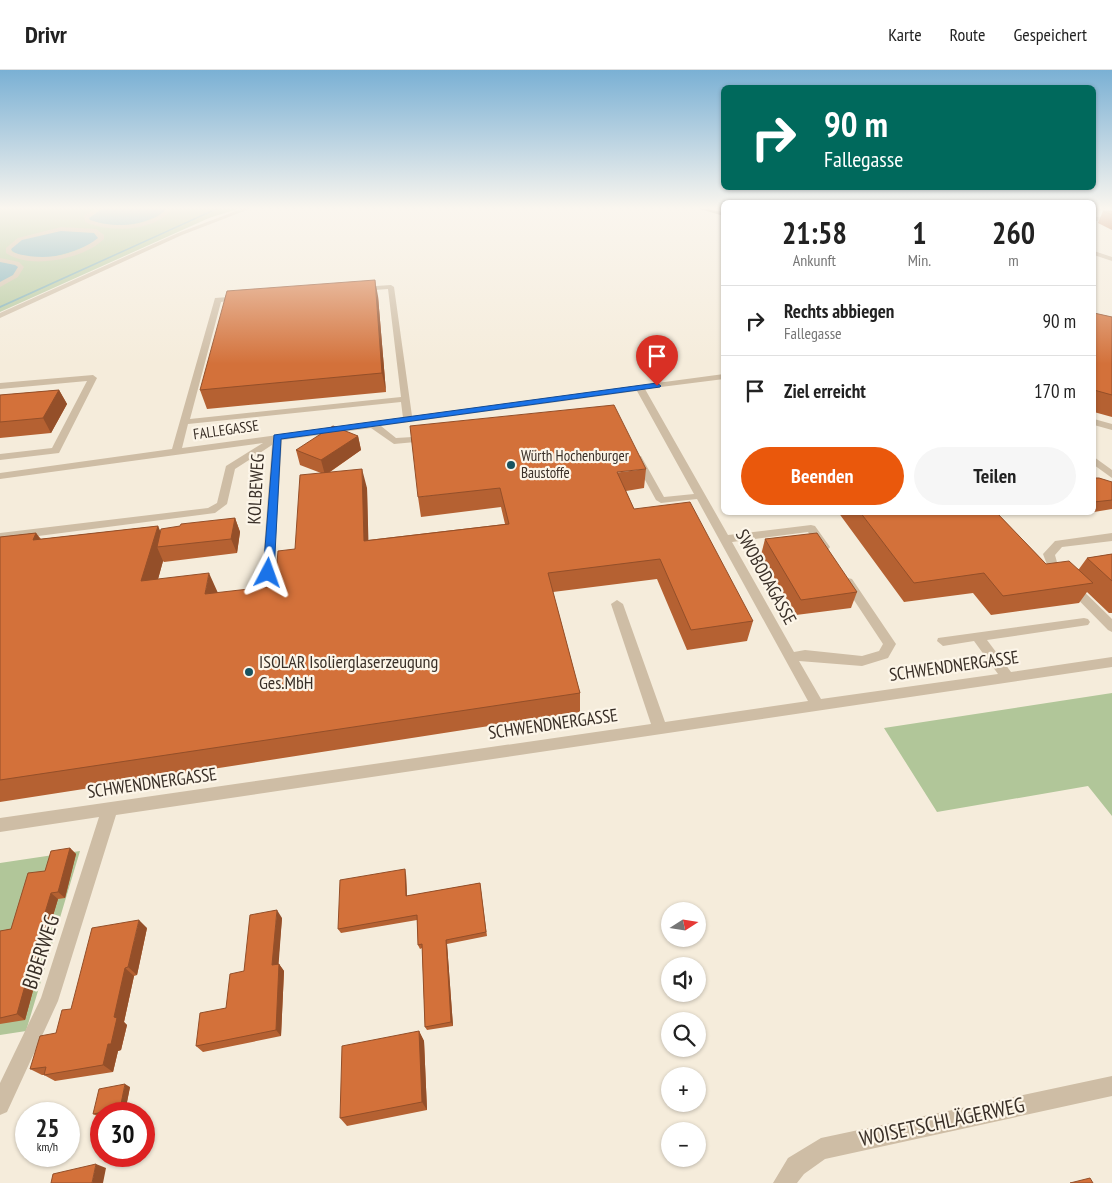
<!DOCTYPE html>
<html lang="de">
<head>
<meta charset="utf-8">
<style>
	body { margin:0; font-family:"PT Sans Narrow",sans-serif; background:#f6f6f6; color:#222; height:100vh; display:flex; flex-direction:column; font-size:19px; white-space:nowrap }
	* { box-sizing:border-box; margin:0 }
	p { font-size:16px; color:#767676 }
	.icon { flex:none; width:28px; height:28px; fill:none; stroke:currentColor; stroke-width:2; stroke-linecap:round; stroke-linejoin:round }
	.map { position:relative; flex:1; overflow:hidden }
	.panel { position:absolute; left:721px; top:130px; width:375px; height:315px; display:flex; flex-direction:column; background:#fff; border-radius:8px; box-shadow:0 1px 4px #0004 }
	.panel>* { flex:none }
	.hud { position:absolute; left:721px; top:15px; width:375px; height:105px; border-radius:8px; box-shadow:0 1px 4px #0004; background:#00695c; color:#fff; overflow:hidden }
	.needle { width:32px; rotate:78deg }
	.fabs { position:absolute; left:661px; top:832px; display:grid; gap:10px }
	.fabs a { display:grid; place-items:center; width:45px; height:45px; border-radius:50%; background:#fff; box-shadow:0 1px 4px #0004; font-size:25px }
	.speed { position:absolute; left:15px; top:1032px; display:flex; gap:10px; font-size:25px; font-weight:700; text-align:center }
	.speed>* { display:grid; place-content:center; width:65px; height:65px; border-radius:50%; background:#fff; box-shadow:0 1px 4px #0004; line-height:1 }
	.speed small { font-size:12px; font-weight:400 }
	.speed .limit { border:8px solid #d22; background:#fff; color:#111 }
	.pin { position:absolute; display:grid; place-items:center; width:42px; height:42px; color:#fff; margin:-51px -21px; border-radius:50% 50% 50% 0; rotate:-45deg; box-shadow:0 0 5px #0007 }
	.pin .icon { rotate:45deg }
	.me { position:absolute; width:55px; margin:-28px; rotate:4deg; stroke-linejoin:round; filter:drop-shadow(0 0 4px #0008) }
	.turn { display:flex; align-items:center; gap:18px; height:105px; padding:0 20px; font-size:22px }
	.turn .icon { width:65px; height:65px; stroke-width:2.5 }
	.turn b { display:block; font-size:35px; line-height:42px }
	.eta { display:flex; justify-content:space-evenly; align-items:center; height:85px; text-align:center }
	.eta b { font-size:30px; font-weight:800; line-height:35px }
	.action { display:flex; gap:10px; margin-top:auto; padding:10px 20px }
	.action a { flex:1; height:58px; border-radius:30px; background:#ea580c; color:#fff; font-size:20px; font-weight:800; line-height:58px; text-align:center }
	.action a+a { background:#f6f6f6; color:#222 }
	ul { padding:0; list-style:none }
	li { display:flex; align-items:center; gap:15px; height:70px; padding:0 20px; border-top:1px solid #e0e0e0 }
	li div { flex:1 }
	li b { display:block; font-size:19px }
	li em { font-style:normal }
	header { display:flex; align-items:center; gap:30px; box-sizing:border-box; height:70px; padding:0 25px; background:#fff; border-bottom:1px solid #e0e0e0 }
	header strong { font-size:24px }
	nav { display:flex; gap:28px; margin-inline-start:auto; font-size:18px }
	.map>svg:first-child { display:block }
	.green { fill:#b1c699 }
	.water { fill:#76abb5 }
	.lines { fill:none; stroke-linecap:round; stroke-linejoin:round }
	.stream { fill:#76abb5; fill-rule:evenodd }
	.minor { fill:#cebda5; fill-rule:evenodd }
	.major { fill:#7d6857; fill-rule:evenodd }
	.wall { fill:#b56132 }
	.shaded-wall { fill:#944f29 }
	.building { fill:#d3713a; stroke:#944f29 }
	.route { fill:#1a73e8; stroke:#114b97 }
	.poi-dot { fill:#185360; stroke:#fcf5e8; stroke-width:2 }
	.labels { text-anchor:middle; stroke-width:4.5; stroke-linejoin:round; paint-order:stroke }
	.far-street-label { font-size:15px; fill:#392f27; stroke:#fcf5e8 }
	.far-poi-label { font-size:15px; fill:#392f27; stroke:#fcf5e8; text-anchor:start }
	.street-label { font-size:18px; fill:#392f27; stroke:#fcf5e8 }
	.poi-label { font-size:18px; fill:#392f27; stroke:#fcf5e8; text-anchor:start }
	.near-street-label { font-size:21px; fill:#392f27; stroke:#fcf5e8 }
</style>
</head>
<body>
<header>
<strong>Drivr</strong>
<nav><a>Karte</a><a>Route</a><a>Gespeichert</a></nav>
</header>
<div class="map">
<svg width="1112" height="1113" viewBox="0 0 1112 1113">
	<rect width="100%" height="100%" fill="#f5ecdb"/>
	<path class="green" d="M0 138H241L209 148 0 242Z
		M1112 623V746L1088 716 937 742 884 658Z
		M80 781 26 961 0 965V793Z"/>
	<path class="water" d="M102 138H168V140C144 156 115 160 89 150V146Z
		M52 160 96 162 99 169C79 182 32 198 11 180 14 167 40 164 52 160Z
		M0 190 14 192 20 197 19 203 0 214Z"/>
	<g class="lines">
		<path class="stream" d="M217 138H220L0 238V236Z"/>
		<path class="minor" d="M96 138H103L89 148 90 150C111 158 152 158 167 138H173C156 162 110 163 85 152L84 146Z
			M244 138H252L182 165 0 248V243L178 163Z
			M1112 146V150L1094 151V147Z
			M61 157 96 159 104 165V169C84 189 30 200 6 183V178L18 168ZM61 161 94 163 98 168C74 187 41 192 12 182L11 179 22 170Z
			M1094 181 1112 187V191L1094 185Z
			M0 188 19 192 24 197 18 207 0 217V212L13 205 18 197 15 195 0 192Z
			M391 215 394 217 412 346 724 304V309L645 319 728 465 811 455 815 456 830 477 828 480H820L808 462 732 472 794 582 805 580 862 586 879 581 883 574 842 512 848 508 852 509 896 574 888 588 862 596 799 591 821 629 998 604 974 571 943 576 937 571 938 568 1084 548 1088 549 1090 552 1088 555 987 570 1011 602 1112 587V597L116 745 58 931 7 1042 0 1045V1013L41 928 99 747 0 762V748L651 654 611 534 617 530 623 534 665 652 808 631 697 429 661 433 656 430 633 388 635 386H641L664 427 694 424 637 321 381 356 396 368 429 366V370L426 371 394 374 371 358 282 370 274 503 268 507 262 503 272 375 235 399 227 434 215 443 0 471V463L208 438 217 433 226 396 263 373 0 409V403L172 379 215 228 241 226 245 228 221 232 190 349 401 327 388 219 361 221 358 219 361 217ZM401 332 403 348 182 378 188 354Z
			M93 305 97 308 59 383 0 390V384L52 378 87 311 0 319V313Z
			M1094 349 1112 354V360L1094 355Z
			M1094 387 1112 400V408L1094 395Z
			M1112 463V471L1062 477 1055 485 1058 496 1112 549V562L1108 560 1049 500 1043 484 1055 471Z
			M1112 1006V1026L825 1089 804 1104 797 1113H773L788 1088 821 1068Z"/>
		<path class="major" d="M699 138 724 142V146L700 139Z"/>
	</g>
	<path class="wall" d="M1103 141H1112V160L1098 153Z
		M378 226 386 322 207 339 200 320Z
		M1094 243 1112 247V347L1094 342Z
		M59 320 67 334 51 363 0 368V325Z
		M358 366 361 380 330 402 367 418 368 470 505 454 501 437 421 447 418 427 646 399 644 418 626 421 634 439 753 551 747 571 687 580 657 509 553 522 580 623V642L0 732V467L36 463 41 469 158 456 160 462 180 456 235 448 240 462 237 483 164 492 163 491 158 509 218 523 275 516 295 479 321 403 300 395 296 380Z
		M1094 408 1112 412V439L1094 442Z
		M838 442H996L1046 494 1079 499 1087 488 1112 484V543H1109L1087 522 1079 533 991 545 973 523 904 532Z
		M765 469 857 522 851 538 796 545 761 485Z
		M70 778 76 784 65 828 58 829 32 916 34 917 25 950 0 954V861L11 859 45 801Z
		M406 804 407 826 480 813 487 866 447 874 453 956 427 960 425 957 422 878 420 879 418 875 417 850 341 863 338 859Z
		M282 848 278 894H279L284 901 281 966 203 982 196 976 226 938Z
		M147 858 137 905 134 906 124 952 127 955 121 980 118 981 113 1002 55 1011 44 1005H42L30 999 56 963 71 939Z
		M419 961 424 971 427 1040 347 1056 340 1048Z
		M130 1017 125 1042 115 1044H101V1046L99 1047 93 1044Z"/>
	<path class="shaded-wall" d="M375 210 378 226 386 322 382 303Z
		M59 320 67 334 51 363 43 348Z
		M358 366 361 380 325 405 321 390Z
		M362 399 367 418 369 491 364 471Z
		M235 448 240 462 237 483 231 469Z
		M158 456 167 476 157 477 163 491 152 531 141 511Z
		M36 463 49 483 33 470Z
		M209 503 218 523 205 524Z
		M70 778 76 784 65 828 58 822Z
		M405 799 406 804 407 830 406 826Z
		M51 823 58 829 32 916 34 917 25 950 17 944 24 912Z
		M277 840 282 848 278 902 272 895Z
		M139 850 147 858 137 905 128 897Z
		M446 870 447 874 453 956 451 952Z
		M279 894 284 901 281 966 276 960Z
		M125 898 134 906 124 952 127 955 121 980 118 981 113 1002 103 995Z
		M419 961 424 971 427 1040 422 1032Z
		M125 1014 130 1017 125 1042 120 1039Z
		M96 1094 106 1098 103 1113H92Z"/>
	<path class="building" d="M1103 141H1112V145Z
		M375 210 382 303 200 320 227 221Z
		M1094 243 1112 247V325L1094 320Z
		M59 320 43 348 0 352V325Z
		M614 335 646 399 617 402 634 439 690 432 753 551 691 560 660 489 548 503 580 623 0 710V467L36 463 33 470 158 456 141 511 209 503 205 524 275 516 278 481 295 479 300 405 362 399 364 471 509 454 500 418 418 427 410 356Z
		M333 356 358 366 321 390 296 380Z
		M1094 408H1099L1112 412V430L1094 432Z
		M860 442H996L1046 494 1069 491 1093 513 1003 526 984 503 914 513Z
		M235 448 231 469 157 477 161 459 180 456 181 454Z
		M817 463 857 522 801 530 765 469Z
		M1112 484V511L1087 488Z
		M70 778 58 822 51 823 24 912H26L17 944 0 948V861L11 859 28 803 45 801 51 781Z
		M405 799 406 826 480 813 486 862 446 870 451 952 425 957 422 874 418 875 417 845 338 859 340 810Z
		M277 840 272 895 279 894 276 960 196 976 200 943 226 938 230 904 244 901 250 845Z
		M139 850 128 897 125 898 114 947 117 948 111 974H108L103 995 44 1005 46 997 30 999 40 966 56 963 62 940 71 939 92 858Z
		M419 961 422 1032 340 1048 342 976Z
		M125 1014 120 1039 93 1044 99 1019Z
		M96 1094 92 1113H51L53 1104Z
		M1090 1108 1093 1113H1070Z"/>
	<linearGradient id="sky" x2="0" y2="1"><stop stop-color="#7ab0d4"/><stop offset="0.47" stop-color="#faf6ef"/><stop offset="1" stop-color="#faf6ef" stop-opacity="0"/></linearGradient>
	<rect width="1112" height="294" fill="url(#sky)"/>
	<path class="route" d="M657 313 661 316 660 317 281 369 274 503 268 507 263 503 274 365Z"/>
	<g class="poi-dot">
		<circle cx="511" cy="395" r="5"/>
		<circle cx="249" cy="602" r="5"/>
	</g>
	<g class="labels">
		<g class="far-street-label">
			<text transform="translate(226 360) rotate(-8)" y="5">FALLEGASSE</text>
		</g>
		<g class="far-poi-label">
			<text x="521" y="391">Würth Hochenburger<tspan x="521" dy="17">Baustoffe</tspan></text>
		</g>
		<g class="street-label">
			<text transform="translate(256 419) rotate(-87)" y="6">KOLBEWEG</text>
			<text transform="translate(766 507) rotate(61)" y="6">SWOBODAGASSE</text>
			<text transform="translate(954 596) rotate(-8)" y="6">SCHWENDNERGASSE</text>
			<text transform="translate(553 654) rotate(-8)" y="6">SCHWENDNERGASSE</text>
			<text transform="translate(152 713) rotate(-8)" y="6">SCHWENDNERGASSE</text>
		</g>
		<g class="poi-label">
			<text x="259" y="598">ISOLAR Isolierglaserzeugung<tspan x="259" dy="21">Ges.MbH</tspan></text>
		</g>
		<g class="near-street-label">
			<text transform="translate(41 882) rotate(-72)" y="7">BIBERWEG</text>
			<text transform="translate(942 1052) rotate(-12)" y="7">WOISETSCHLÄGERWEG</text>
		</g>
	</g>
</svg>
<div class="fabs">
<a><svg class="needle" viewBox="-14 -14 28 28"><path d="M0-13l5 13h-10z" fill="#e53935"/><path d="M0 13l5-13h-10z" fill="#767676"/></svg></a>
<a><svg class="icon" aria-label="sound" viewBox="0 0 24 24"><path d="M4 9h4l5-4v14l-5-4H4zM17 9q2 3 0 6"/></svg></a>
<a><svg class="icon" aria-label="search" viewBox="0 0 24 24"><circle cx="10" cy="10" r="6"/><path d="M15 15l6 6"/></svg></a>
<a>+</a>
<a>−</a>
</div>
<div class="speed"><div>25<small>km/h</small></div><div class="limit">30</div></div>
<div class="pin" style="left:657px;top:316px;background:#d93025"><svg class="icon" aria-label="arrive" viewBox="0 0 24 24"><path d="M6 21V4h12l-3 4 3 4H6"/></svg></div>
<svg class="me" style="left:268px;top:503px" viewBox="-20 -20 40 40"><path d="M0-17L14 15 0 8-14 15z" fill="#1a73e8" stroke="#fff" stroke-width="4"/></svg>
<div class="hud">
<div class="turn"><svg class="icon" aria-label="right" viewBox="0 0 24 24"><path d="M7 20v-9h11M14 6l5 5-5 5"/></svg><div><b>90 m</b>Fallegasse</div></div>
</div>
<section class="panel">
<div class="eta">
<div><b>21:58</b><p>Ankunft</p></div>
<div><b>1</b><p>Min.</p></div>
<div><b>260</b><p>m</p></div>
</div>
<ul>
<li><svg class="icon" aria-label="right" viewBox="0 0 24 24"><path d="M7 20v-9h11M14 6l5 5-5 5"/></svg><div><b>Rechts abbiegen</b><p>Fallegasse</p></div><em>90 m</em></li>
<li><svg class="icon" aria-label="arrive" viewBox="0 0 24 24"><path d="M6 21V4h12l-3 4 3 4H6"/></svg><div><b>Ziel erreicht</b></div><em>170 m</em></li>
</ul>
<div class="action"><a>Beenden</a><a>Teilen</a></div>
</section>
</div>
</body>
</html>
